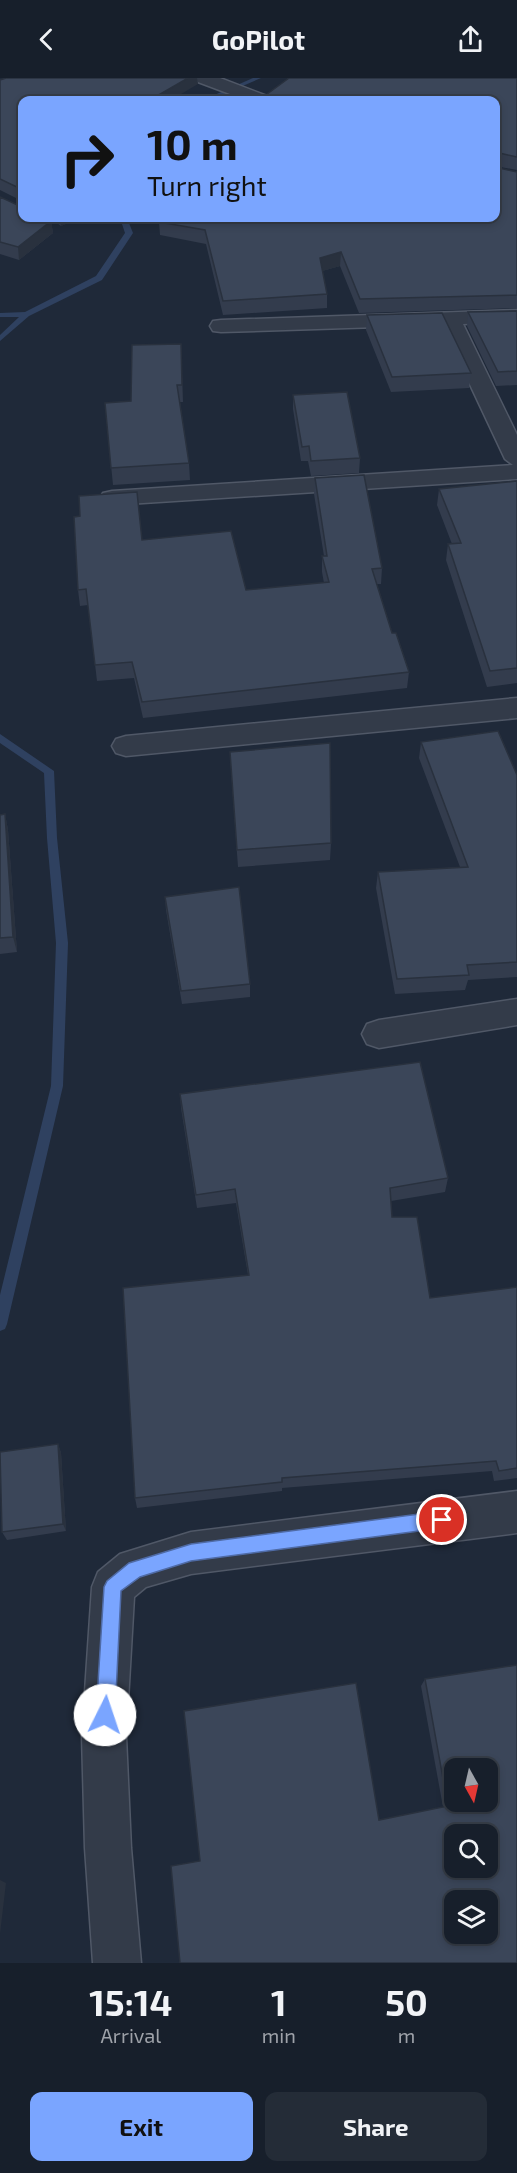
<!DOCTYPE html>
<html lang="en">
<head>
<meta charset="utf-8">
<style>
	body { margin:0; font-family:"Exo 2",sans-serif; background:#242c37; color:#f1f3f6; height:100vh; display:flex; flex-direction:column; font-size:22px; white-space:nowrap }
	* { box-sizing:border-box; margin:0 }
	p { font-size:20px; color:#9ea2a9 }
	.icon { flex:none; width:33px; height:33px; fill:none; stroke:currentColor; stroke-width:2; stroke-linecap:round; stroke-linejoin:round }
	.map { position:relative; height:1885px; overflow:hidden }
	.side { display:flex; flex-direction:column; background:#171f2b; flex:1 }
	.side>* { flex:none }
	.top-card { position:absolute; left:18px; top:18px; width:482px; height:126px; border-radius:12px; box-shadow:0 3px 9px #0003,0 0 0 2px #363d47; background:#7aa5ff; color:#111; overflow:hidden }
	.needle { width:39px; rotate:172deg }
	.buttons { position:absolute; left:444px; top:1680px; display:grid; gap:12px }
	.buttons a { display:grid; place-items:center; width:54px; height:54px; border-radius:12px; background:#171f2b; box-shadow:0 3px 9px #0003,0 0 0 2px #363d47; font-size:30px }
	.pin { position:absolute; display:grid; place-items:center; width:51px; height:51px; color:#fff; margin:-26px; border:3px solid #fff; border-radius:50%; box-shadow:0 2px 6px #0007 }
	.me { position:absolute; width:66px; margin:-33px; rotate:4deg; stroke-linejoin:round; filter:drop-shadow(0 0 4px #0008) }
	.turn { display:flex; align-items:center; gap:21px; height:126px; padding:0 30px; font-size:27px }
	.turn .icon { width:78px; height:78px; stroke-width:2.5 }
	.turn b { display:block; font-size:42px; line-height:51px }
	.eta { display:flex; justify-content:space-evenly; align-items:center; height:102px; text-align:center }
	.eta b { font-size:36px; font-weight:700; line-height:42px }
	.primary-button { display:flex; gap:12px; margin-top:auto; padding:12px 30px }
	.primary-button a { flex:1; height:69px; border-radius:12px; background:#7aa5ff; color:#111; font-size:24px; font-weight:700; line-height:69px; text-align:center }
	.primary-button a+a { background:#242c37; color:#f1f3f6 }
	header { display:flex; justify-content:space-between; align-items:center; height:78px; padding:0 30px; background:#171f2b; font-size:27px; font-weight:700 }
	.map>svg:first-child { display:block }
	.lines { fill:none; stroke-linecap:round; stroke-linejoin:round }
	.stream { fill:#2f4160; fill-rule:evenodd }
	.minor-casing { stroke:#505867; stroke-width:3 }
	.minor { fill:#333b49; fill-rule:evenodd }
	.wall { fill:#333c4d }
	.shaded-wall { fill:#29313e }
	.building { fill:#3b4659; stroke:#29313e; stroke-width:1.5; fill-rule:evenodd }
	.route { fill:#7aa5ff; stroke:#4f6ba6; stroke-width:1.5 }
</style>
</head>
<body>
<header><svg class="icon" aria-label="back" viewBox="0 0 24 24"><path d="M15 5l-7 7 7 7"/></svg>GoPilot<svg class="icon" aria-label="share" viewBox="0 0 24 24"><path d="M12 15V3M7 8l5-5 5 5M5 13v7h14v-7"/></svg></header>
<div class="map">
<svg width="517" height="1885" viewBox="0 0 517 1885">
	<rect width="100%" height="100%" fill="#1f2939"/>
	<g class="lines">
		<path class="stream" d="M253 0H261L210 22H203Z
			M120 140H127L133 155 102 202 29 238 0 263V257L19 239H0V235L25 234 96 198 125 155Z
			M0 656 54 693 57 760 68 865 63 1008 7 1246 5 1251 0 1253V1217L51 1008 56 865 47 760 44 695 0 665Z"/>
		<defs>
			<path id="minor" d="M195 0H220L267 18 270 22H246L198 4Z
				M517 232V244L463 246 517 357V401L112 427 103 425 100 420 103 415 112 413 513 387 505 381 442 247 221 254 213 253 210 248 213 243 221 242Z
				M517 620V640L126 678 116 675 112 668 116 661 126 658Z
				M517 921V947L379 970 367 966 362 956 367 946 379 942Z
				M517 1413V1455L191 1496 146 1509 134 1519 126 1658 131 1770 141 1885H93L85 1770 82 1658 92 1509 98 1494 120 1476 191 1454Z"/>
		</defs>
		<use href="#minor" class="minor-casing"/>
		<use href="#minor" class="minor"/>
	</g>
	<path class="wall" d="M6 0H197L198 6 22 22V123L0 112V2Z
		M289 0H517V92L495 88Z
		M517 94V230L359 235 340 188 322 193 327 216V230L223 237 206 166 160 157 159 144Z
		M0 119 36 141 51 143 53 155 19 182 0 176Z
		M50 140H80L61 148Z
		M517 233V307L496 308 467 248 468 234Z
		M367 237 471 295 469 310 391 314 366 252Z
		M181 266 183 324H180L189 385 190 402 113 407 105 325 131 323Z
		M293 317 360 380 359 395 311 398 308 383H301L293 331Z
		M315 400 382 490 381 506H377L392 555 409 594 407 610 143 640 134 600 97 603 88 527 80 528 78 512 142 462 246 512 324 505 322 494V478H324L314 416Z
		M517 403V605L487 609 446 482 448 466H452L437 427 439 411Z
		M421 664 517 697V899L468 902 465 912 395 916 376 810 378 794 460 789 419 680Z
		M230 674 331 765 330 782 238 789 231 692Z
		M5 736 8 752 17 874 0 876V737Z
		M165 819 250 906V919L182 926 166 832Z
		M180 1016 448 1100 445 1114 391 1123 392 1139 430 1220 517 1209V1400L494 1403 492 1393 282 1410V1413L137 1430 135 1420 248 1197 236 1125 197 1130 181 1030Z
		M58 1366 61 1375 66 1453 7 1462 2 1454Z
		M425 1601 517 1885 379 1742 443 1729 421 1608Z"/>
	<path class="shaded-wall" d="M188 0H197L198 6 171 22H150Z
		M60 140H80L61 148Z
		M51 143 53 155 19 182 18 169Z
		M341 174 340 188 319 194 320 180Z
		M5 736 8 752 17 874 13 859Z
		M58 1366 61 1375 66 1453 63 1446Z
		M0 1802 6 1805 0 1856Z"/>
	<path class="building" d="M6 0H188L150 22H22V124L21 111 0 101V2Z
		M289 0H517V79L495 74V87V22H259Z
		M495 89 517 94V217L360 221 341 174 320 180 327 216 223 223 205 152 159 144 162 140H495Z
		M0 119 22 129V140H35L36 141 51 143 18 169 0 164Z
		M517 233V293L498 294 468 234Z
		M442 235 471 295 392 299 367 237Z
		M181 266 182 307H177L189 385 111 390 105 325 131 323 132 267Z
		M347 314 360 380 311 383 309 368 302 369 293 317Z
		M364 397 382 490 372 491 392 555H396L409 594 142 624 132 584 95 587 86 511 78 512 74 439 80 438 79 418 137 414 142 462 231 453 246 512 329 504 322 478H327L315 400Z
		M517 403V590L490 593 448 466 461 465 439 411Z
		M498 653 517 697V884L467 887 469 897 397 901 378 794 468 789 421 664Z
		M330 665 331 765 237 772 230 674Z
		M5 736 13 859 0 860V737Z
		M239 809 250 906 181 913 165 819Z
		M420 984 448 1100 390 1110 392 1139H417L430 1220 517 1209V1390L499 1393 496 1383 282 1400V1404L135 1420 123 1210 249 1197 235 1111 196 1117 180 1016Z
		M58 1366 63 1446 2 1454 0 1374Z
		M517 1587V1885H180L171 1788 200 1783 184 1633 356 1605 379 1742 448 1728 425 1601ZM454 1690H488V1724H454ZM454 1756H488V1790H454ZM454 1822H488V1856H454Z"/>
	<path class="route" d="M442 1433 448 1436 451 1442 448 1448 442 1450 191 1483 140 1499 121 1513 115 1637 112 1643 105 1646 99 1643 96 1637 104 1509 107 1503 129 1485 191 1466Z"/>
</svg>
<div class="buttons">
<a><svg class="needle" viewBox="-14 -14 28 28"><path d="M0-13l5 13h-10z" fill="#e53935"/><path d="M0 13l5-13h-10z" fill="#9ea2a9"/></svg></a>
<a><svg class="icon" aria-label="search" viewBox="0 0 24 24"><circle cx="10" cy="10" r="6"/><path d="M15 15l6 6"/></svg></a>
<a><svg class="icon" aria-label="layers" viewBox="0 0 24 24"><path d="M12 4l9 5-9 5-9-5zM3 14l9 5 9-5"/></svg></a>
</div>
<div class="pin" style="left:442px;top:1442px;background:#d93025"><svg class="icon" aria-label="arrive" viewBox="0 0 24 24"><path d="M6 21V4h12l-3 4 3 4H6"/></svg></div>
<svg class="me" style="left:105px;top:1637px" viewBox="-20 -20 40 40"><circle r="19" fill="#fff"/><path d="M0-13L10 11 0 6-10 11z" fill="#7aa5ff"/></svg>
<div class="top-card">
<div class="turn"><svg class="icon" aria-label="right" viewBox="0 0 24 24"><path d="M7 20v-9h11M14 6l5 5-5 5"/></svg><div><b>10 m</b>Turn right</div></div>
</div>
</div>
<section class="side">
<div class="eta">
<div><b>15:14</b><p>Arrival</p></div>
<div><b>1</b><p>min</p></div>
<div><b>50</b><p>m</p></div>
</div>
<div class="primary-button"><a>Exit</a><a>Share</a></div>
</section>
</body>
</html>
